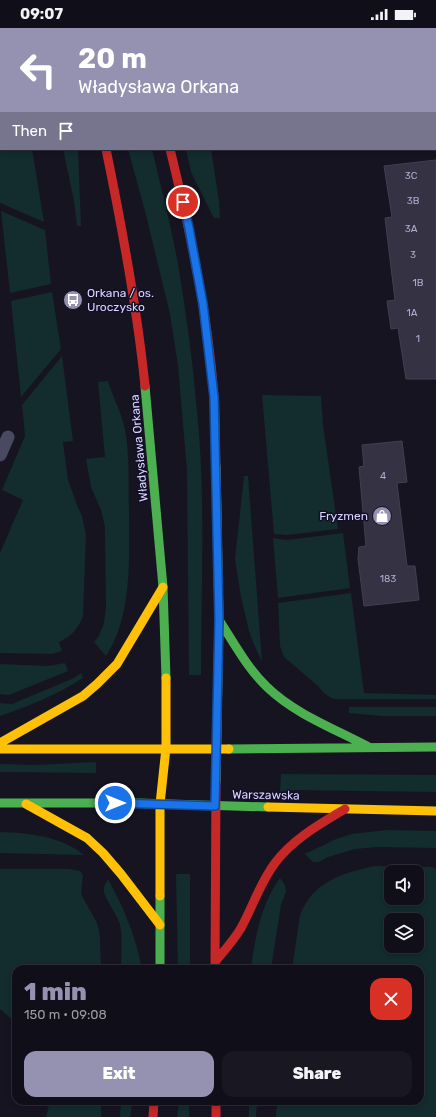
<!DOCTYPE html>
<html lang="en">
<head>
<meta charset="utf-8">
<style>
	body { margin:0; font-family:Rubik,sans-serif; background:#191822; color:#f1f3f6; height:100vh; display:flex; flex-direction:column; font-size:15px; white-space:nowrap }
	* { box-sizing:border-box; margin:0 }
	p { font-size:13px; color:#9c9ca2 }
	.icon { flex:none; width:22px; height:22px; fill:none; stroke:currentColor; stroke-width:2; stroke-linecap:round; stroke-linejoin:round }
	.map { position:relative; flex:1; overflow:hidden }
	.side { position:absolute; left:12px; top:937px; width:412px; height:140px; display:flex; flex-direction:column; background:#100f19; border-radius:12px; box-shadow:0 2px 6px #0003,0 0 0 1px #302f38 }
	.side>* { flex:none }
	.guide { position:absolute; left:0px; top:0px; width:436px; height:122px; box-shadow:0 2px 6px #0003,0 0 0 1px #302f38; background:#9591b1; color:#fff; overflow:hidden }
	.buttons { position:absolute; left:384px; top:837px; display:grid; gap:8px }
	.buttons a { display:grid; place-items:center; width:40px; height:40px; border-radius:8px; background:#100f19; box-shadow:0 2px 6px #0003,0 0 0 1px #302f38; font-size:20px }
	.pin { position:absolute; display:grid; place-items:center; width:34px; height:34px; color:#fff; margin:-17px; border:2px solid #fff; border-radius:50%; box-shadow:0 1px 4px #0007 }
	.me { position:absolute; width:44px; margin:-22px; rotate:90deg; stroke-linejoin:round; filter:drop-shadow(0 0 3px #0008) }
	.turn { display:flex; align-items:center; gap:14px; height:84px; padding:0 12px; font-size:18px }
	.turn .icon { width:52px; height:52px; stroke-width:2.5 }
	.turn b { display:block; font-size:28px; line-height:34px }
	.then { display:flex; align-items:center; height:38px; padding:0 12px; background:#0003; gap:8px; font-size:15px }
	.round { display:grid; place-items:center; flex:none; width:42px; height:42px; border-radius:12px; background:#191822 }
	.summary { display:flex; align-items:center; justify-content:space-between; height:68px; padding:0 12px }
	h1 { font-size:24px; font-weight:800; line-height:30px; color:#9591b1 }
	.button { display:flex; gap:8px; margin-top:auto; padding:8px 12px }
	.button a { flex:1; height:46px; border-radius:12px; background:#9591b1; color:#fff; font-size:16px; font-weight:800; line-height:46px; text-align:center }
	.button a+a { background:#191822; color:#f1f3f6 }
	.status { display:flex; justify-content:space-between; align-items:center; height:28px; padding:0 20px; background:#100f19; direction:ltr }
	.status svg { height:11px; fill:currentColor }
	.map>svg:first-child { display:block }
	.green { fill:#132c2d; fill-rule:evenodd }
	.building { fill:#343243; stroke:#433f54 }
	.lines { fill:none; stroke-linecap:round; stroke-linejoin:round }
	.lane { stroke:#4a4962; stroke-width:13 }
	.fast { stroke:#4caf50; stroke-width:9 }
	.slow { stroke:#ffc107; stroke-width:9 }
	.jam { stroke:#c62828; stroke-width:9 }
	.route-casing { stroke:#114b97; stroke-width:10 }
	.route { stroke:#1a73e8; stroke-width:7 }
	.labels { text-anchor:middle; stroke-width:3; stroke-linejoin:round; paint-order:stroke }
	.number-label { font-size:10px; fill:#b0acd0 }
	.poi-label { font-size:12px; fill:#d9d4ff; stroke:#130f26; text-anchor:start }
	.street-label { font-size:12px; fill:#d9d4ff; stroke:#130f26 }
</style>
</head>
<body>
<div class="status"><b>09:07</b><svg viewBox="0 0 49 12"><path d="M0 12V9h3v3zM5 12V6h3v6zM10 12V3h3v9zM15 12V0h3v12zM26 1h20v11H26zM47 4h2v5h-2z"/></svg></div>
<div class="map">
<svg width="436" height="1089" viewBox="0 0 436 1089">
	<rect width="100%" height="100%" fill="#161421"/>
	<path class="green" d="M0 87 1 121H32L44 194 0 175Z
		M63 121H78L81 198H77L74 173Z
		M128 121H152C161 159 171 198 178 236 186 285 193 334 197 383 206 471 201 560 201 647H189L187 442 178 338 170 286 146 187Z
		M186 121H211L219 173 220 190H214L191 144Z
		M1 183 45 202 51 256 10 265Z
		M52 264 61 321 21 369 11 273Z
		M62 328 73 413 63 414 68 452 77 477 82 488 86 507 83 588C78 601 72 608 59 614L62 623 52 626 0 625V525L23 472 2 462 25 408 22 377Z
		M108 353C113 370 122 385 125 402 130 428 128 455 129 481 129 527 133 588 106 628L94 614 99 608 104 595 106 578 105 510V499L101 482 91 459 86 431 105 429 98 354Z
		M262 367 321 368 323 397 338 501 287 507 274 506Z
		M244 448H248L262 634 253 614 249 603 241 569 235 531Z
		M343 505 350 560 278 570 273 510 287 512Z
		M351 565 364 665 436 667V671H335C328 669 323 665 319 659L284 629 280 618 278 575Z
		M65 635 68 643 9 667 0 666V636L48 638Z
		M81 645 83 650C57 667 29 678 0 688V675L12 676 74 650Z
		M349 679H436V688H382L349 685Z
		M96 734V745L0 744V736L35 737Z
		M281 746 436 747V764L292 762 280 764Z
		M387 802 436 803V820L376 819 355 821 328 829 319 834H313L305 826 336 811 352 806Z
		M0 804C29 805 61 808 84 827L0 825Z
		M375 838 432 839 436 841V1089H276L277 1073H420V941H292L300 887C313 853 343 845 375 838ZM391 844H417V870H391ZM391 892H417V918H391Z
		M0 841H69L80 843 83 847 81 866 97 895 99 902 100 911 101 941H16V995L0 981Z
		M176 846H190V941H178Z
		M280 850 285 857 286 864 281 877 271 941H251C255 909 261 876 280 850Z
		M108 851C124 880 136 909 142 941H121C121 927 123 910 120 897 118 886 102 869 104 860 104 857 107 854 108 851Z
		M50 1073H101V1089H46Z
		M121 1073H133L130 1089H120Z
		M179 1073H189V1089H177Z
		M249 1073H257L256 1089H249Z"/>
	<path class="building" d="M436 132V351H406L398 300 391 301 387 273 395 272 385 190 392 189 384 138Z
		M402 413 407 454 397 455 407 538H415L419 572 364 578 358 531 359 519 366 518 359 439 364 438 362 417Z"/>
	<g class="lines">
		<path class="lane" d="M0 427 8 409"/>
		<path class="fast" d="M145 358 163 559 166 650
			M219 592C234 615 247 640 267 659 295 686 333 700 367 718
			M229 721 436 719
			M0 775H138L268 779
			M160 868V941"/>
		<path class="slow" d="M70 0 71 1
			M0 715 83 668 97 656 117 636 163 559
			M0 721H229
			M216 754 219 592 216 438
			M26 776 87 810 103 825 121 846 160 897
			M268 779 436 783
			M160 868V776L166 720V650"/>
		<path class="jam" d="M134 0V1
			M106 121C122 199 137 278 145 358
			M170 121C190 203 208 285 214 369 216 392 215 415 216 438
			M215 934C224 923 234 912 241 900 253 878 260 855 275 835 293 811 320 796 345 781
			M215 941 216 754
			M216 1073V1089
			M153 1089 154 1073"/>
	</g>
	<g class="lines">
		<defs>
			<path id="route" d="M115 775 215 778 219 592 214 369 203 276 189 200 183 174"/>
		</defs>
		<use href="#route" class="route-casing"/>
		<use href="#route" class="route"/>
	</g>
	<defs>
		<symbol id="bus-disc" viewBox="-11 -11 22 22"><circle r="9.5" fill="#9591b1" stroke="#130f26"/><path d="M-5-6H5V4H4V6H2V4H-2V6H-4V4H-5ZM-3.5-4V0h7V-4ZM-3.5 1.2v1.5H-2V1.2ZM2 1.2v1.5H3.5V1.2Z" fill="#fff"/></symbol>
		<symbol id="shop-disc" viewBox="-11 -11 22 22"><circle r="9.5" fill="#9591b1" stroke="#130f26"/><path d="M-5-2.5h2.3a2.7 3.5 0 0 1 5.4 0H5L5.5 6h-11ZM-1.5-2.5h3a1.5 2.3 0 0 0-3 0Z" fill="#fff"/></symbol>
	</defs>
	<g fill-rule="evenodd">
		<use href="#bus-disc" x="62" y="261" width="22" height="22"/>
		<use href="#shop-disc" x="371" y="477" width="22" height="22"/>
	</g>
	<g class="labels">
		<g class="number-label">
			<text x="411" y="151">3C</text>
			<text x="413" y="176">3B</text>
			<text x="411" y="204">3A</text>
			<text x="413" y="230">3</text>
			<text x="418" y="258">1B</text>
			<text x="412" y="288">1A</text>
			<text x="418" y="314">1</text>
			<text x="383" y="451">4</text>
			<text x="388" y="554">183</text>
		</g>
		<g class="poi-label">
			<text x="87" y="269">Orkana / os.<tspan x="87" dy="14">Uroczysko</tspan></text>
			<text x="368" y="492" text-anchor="end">Fryzmen</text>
		</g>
		<g class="street-label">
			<text transform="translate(139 420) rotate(-95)" y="4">Władysława Orkana</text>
			<text transform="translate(266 767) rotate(1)" y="4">Warszawska</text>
		</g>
	</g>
</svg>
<div class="buttons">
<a><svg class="icon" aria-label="sound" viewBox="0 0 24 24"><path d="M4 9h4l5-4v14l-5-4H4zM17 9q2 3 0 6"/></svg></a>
<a><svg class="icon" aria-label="layers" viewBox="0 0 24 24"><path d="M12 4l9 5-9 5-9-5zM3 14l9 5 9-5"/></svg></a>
</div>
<div class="pin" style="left:183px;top:174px;background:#d93025"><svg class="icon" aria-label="arrive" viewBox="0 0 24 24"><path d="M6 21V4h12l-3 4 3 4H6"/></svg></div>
<svg class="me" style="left:115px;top:775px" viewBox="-20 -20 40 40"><circle r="17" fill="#1a73e8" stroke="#fff" stroke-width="3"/><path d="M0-11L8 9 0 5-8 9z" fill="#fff"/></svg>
<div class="guide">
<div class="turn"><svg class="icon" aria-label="left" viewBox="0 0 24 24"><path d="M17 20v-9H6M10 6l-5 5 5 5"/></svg><div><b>20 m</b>Władysława Orkana</div></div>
<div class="then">Then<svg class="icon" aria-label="arrive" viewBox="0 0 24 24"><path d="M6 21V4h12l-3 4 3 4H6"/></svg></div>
</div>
<section class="side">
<div class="summary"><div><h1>1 min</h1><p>150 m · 09:08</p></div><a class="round" style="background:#d93025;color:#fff"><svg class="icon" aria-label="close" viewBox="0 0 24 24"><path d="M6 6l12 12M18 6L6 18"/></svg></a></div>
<div class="button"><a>Exit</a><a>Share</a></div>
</section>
</div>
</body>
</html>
